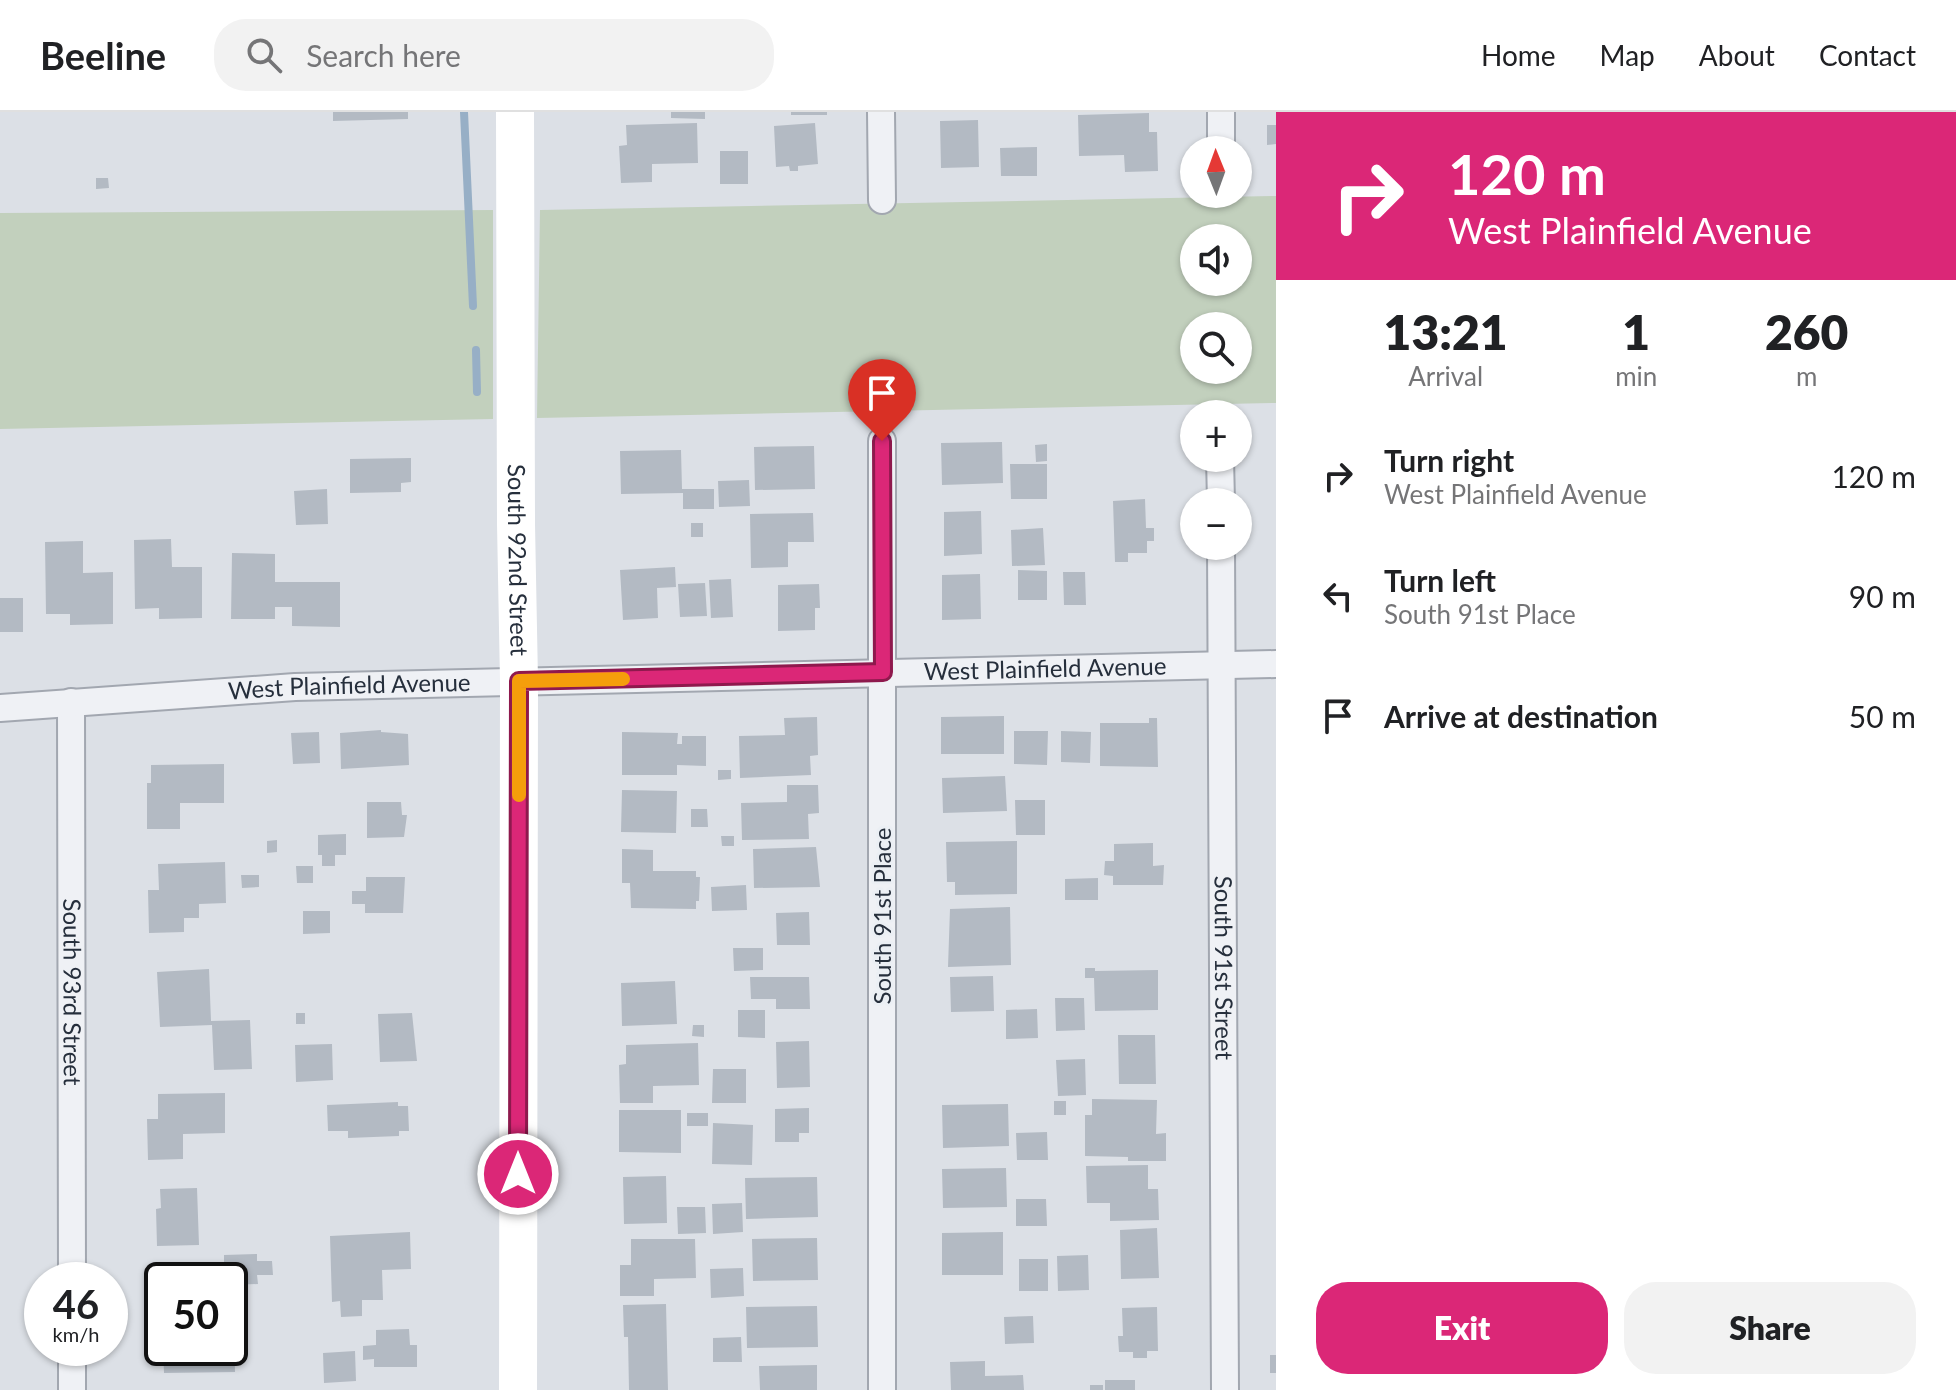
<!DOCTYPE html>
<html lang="en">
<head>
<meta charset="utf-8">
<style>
	body { margin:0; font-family:Lato,sans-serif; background:#f2f2f2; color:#202124; height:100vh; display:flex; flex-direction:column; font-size:30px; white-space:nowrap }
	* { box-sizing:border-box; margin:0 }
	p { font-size:26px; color:#757577 }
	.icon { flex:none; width:44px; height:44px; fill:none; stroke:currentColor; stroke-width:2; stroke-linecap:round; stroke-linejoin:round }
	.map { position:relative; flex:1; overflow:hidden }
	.panel { display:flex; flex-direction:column; background:#fff; width:680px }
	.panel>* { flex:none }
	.guide { background:#db2777; color:#fff; overflow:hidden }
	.needle { width:52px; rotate:359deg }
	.tools { position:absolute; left:1180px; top:24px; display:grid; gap:16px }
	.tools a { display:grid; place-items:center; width:72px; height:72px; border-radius:50%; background:#fff; box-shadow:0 2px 6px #0004; font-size:40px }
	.speed { position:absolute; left:24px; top:1150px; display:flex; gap:16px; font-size:40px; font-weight:700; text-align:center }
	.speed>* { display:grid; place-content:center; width:104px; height:104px; border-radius:50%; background:#fff; box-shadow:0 2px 6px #0004; line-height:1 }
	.speed small { font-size:20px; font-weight:400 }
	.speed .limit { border:4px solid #111; border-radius:12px; background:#fff; color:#111 }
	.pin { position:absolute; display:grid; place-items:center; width:68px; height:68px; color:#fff; margin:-82px -34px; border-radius:50% 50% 50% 0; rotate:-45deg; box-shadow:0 0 8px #0007 }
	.pin .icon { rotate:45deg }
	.me { position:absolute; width:88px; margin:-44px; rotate:0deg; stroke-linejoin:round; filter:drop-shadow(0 0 6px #0008) }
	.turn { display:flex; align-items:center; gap:28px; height:168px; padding:0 40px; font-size:36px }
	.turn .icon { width:104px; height:104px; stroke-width:2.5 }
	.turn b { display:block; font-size:56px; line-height:68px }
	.eta { display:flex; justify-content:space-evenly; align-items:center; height:136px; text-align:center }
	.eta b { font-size:48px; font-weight:800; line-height:56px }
	.action { display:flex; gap:16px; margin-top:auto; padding:16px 40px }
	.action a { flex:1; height:92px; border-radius:32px; background:#db2777; color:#fff; font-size:32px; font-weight:800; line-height:92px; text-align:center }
	.action a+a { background:#f2f2f2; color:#202124 }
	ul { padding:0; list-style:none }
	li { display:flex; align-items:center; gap:24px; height:120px; padding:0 40px }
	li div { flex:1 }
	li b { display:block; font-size:30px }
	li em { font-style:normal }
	header { display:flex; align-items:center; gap:48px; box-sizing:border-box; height:112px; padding:0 40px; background:#fff; border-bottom:2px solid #e0e0e0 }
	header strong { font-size:38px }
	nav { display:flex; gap:44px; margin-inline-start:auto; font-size:28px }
	.search { width:560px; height:72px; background:#f2f2f2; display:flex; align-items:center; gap:20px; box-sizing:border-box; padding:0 28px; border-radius:32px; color:#757577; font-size:30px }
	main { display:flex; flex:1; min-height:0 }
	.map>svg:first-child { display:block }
	.green { fill:#c2d0bd; fill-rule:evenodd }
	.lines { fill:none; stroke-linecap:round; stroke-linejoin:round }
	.stream { stroke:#97afc6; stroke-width:8 }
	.building { fill:#b3bac3 }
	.street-casing { stroke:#a2a7b0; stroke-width:30 }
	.street { stroke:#eff1f5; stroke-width:26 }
	.secondary { stroke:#fff; stroke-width:38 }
	.route-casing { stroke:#8e194d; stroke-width:20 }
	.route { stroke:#db2777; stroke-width:14 }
	.slow { stroke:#f59e0b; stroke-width:14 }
	.labels { text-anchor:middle; stroke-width:6; stroke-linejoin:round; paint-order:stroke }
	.street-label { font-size:24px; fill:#262f3c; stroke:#ebeff4 }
</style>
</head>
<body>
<header>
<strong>Beeline</strong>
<div class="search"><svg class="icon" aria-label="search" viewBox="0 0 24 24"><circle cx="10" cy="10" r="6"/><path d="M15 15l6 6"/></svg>Search here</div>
<nav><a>Home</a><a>Map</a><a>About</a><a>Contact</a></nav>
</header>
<main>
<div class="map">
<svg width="1276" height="1278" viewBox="0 0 1276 1278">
	<rect width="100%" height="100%" fill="#dce0e6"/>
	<path class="green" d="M1276 84V291L537 306 540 98ZM1194 126H1238V170H1194ZM1194 214H1238V258H1194Z
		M493 98V307L0 317V101Z"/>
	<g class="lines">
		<path class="stream" d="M464 0 473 194
			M476 238 477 280"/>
	</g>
	<path class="building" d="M333 0H408V7L333 9Z
		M671 0H705V7L671 6Z
		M791 0H827V3H791Z
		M1149 1V20H1157L1158 59 1125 60 1124 43 1079 44 1078 3Z
		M978 8 979 55 941 56 940 9Z
		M697 11 698 51 652 52V70L621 71 619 34 627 33 626 13Z
		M815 11 818 52 798 54V59H790L789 54 776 55 774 14Z
		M1267 13H1276V32L1267 33Z
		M1037 35V64H1001L1000 36Z
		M720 39H748V72H720Z
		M96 66H108L109 76 96 77Z
		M1002 330 1003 371 942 373 941 331Z
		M1047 332V349L1036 350 1035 333Z
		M814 334 815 377 755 378 754 335Z
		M681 338 682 377H714V397H683V381L621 382 620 339Z
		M411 346V370L401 371V380L350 381V347Z
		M1010 352H1047V387H1011Z
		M749 368 750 394 719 395 718 369Z
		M327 377 328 412 296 413 294 379Z
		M1145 387 1146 416H1154V429H1147V441H1128V450H1115L1113 389Z
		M981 399 982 442 944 444V400Z
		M813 401 814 430H788V455L751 456 750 402Z
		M691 411H703V425H691Z
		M1043 416 1045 453 1012 454 1011 418Z
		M171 427 172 455H202V506L159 507V496L135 497 134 428Z
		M83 429V461L113 460V512L70 513V502H46L45 430Z
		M232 441 275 442V470H340V515L292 514V495H275V507H231Z
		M675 455 676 475 657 476 658 506 623 508 620 458Z
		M1018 458 1047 459V488H1018Z
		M1063 460H1085L1086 493H1064Z
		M980 462 981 507 942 508V463Z
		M731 467 733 505 711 506 709 468Z
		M705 471 707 504 680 505 678 472Z
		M819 472 820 496H815V518L778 519V473Z
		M0 486H23V520H0Z
		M1004 604V642H941V605Z
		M817 605 818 643 810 644 811 663 740 666 739 624 785 623 784 606Z
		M1149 606H1157L1158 655 1100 654V611H1149Z
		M381 618V620L408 622 409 653 341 657 340 621Z
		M1014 619H1048L1047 653 1014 652Z
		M1061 619 1091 620 1090 651 1061 650Z
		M319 620 320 651 293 652 291 621Z
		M622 620 678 621 677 632H682V624H706V654L677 653V663H622Z
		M224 652V691H180V717H147V671H151V653Z
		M718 658H731V667L718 668Z
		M1005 664 1007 699 943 701 942 666Z
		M787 673H818L819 701 808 702 809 727 742 728 741 691 787 690Z
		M622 678 677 679 676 721 621 720Z
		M1015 688H1045V723H1016Z
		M367 690H401L402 703H407L404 725 367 726Z
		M691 697H707L708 715H691Z
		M346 722V743H335V754H322V743H318V723Z
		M721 724H734V734H722Z
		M277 728V740L267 741V729Z
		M1017 729V782L955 783V770H947L946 730Z
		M1153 731V754L1164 753 1163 773H1113V764L1104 763 1105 749H1114V732Z
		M816 735 820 775 754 776 753 737Z
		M622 737 653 738V759H696V765H700L699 789H696V797L631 796 630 771H622Z
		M225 750 226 791 199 792V806H184V820L149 821 148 778H159L158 752Z
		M296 754H313V771H297Z
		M241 763H259V775L242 776Z
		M366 765H405L403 801H365V792H352V779H366Z
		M1098 766V788H1065V767Z
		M746 773 747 798 712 799 711 775Z
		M1010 795 1011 853 948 855 950 797Z
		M303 799H330V821L303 822Z
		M809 800 810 833H777L776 801Z
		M733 836H763V858L734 859Z
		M1085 856H1095V859L1158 858V898L1095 899 1094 866H1085Z
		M209 857 211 909 250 908 252 957 214 958 212 913 160 915 157 860Z
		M993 864 994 899 951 900 950 865Z
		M750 865H809L810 897H776V887H751Z
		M675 869 677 912 622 914 621 871Z
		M1055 886H1084L1085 918 1056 919Z
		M1037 897 1038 926 1006 927V898Z
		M738 898H765V926L738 925Z
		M296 901H305V912H296Z
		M412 901 417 949 380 950 378 902Z
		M693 913H704V925L692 924Z
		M1118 923H1155L1156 972H1119Z
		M809 929 810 975 777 976 776 930Z
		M698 931 699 973 653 974V991H620L619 953 626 952V933Z
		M332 932 333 968 296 970 295 933Z
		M1085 947 1086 983 1058 984 1056 948Z
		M713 957H746V991H712Z
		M225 981V1021L183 1022V1047L148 1048 147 1007H158V982Z
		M1092 987 1157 988 1156 1022 1166 1021V1049H1128V1045L1085 1044V1003H1092Z
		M1054 989H1066V1003H1054Z
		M398 990V994H408L409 1019H399V1024L348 1026V1019H328L327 993Z
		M1008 992 1009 1034 943 1036 942 993Z
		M809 996V1021H799V1030H775V997Z
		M619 998H681V1041L619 1040Z
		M687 1001H708V1014H687Z
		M713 1011 753 1013 752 1053 712 1052Z
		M1047 1020 1048 1048H1017L1016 1021Z
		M1148 1053V1077H1158L1159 1108 1110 1109V1091H1087L1086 1054Z
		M1006 1056 1007 1095 943 1096 942 1057Z
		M666 1064 667 1111 624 1112 623 1065Z
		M817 1065 818 1105 746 1107 745 1066Z
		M197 1076 199 1133 157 1134 156 1097 161 1096 160 1077Z
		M1016 1087H1046L1047 1114H1016Z
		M742 1091 743 1120 713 1122 712 1092Z
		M677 1095H705L706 1121 678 1122Z
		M1157 1116 1159 1166 1121 1167 1120 1118Z
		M410 1120 411 1157 382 1158 383 1188H362V1204L341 1205 340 1189 332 1190 330 1124Z
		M1003 1120V1163H942V1121Z
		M817 1126 818 1168 753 1169 752 1127Z
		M631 1127H695L696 1166 654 1167V1184H620V1153H631Z
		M257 1142V1149H272L273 1163H257L258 1172 230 1173V1168H224V1143Z
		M1088 1143 1089 1178 1058 1179 1057 1144Z
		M1019 1147H1048V1179H1019Z
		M743 1156 744 1184 711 1186 710 1157Z
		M666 1192 668 1278H629L628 1225H624L623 1193Z
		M817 1194 818 1235 747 1236 746 1195Z
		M154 1195H162V1236H155Z
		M1157 1195 1158 1239H1147V1246H1133V1240H1119L1118 1224H1123L1122 1196Z
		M1033 1204 1034 1231 1005 1232 1004 1205Z
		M409 1217 410 1233H417V1255H374V1247L363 1248V1234L376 1233V1218Z
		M230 1220H234L235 1260 164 1261 163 1236H230Z
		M741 1225 742 1250H713V1226Z
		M355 1239 356 1269 324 1271 323 1241Z
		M1270 1243H1276V1261H1270Z
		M985 1249V1264L1023 1263 1024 1278H951L950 1250Z
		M817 1253V1278H760L759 1254Z
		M1105 1268H1135V1278H1105Z
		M1090 1273H1103V1278H1090Z"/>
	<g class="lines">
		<defs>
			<g id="street">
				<path d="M881 0 882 88"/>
				<path d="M1221 0V38"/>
				<path d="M882 329V1278"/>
				<path d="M1220 346 1221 390"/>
				<path id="s1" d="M1221 434 1225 1278"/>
				<path id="s2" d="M71 590 72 1168"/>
				<path id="s3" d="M0 596 295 575 1276 552"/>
				<path d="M72 1236V1278"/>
			</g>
		</defs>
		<use href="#street" class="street-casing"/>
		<use href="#street" class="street"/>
		<path class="secondary" id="s4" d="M515 0 516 412 519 569 518 1278"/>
	</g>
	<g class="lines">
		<defs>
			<path id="route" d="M518 1062 519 569 883 560 882 329"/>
		</defs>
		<use href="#route" class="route-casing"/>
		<use href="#route" class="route"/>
		<path class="slow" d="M519 683V569L623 567"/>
	</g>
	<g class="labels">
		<g class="street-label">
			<text dy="8" stroke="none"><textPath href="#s4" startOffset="448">South 92nd Street</textPath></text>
			<text dy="8" stroke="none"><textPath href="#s3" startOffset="1046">West Plainfield Avenue</textPath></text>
			<text dy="8" stroke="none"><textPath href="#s3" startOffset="350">West Plainfield Avenue</textPath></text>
			<text transform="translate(883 804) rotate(-90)" y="8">South 91st Place</text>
			<text dy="8" stroke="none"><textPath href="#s1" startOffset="422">South 91st Street</textPath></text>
			<text dy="8" stroke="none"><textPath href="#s2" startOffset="290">South 93rd Street</textPath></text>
		</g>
	</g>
</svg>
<div class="tools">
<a><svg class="needle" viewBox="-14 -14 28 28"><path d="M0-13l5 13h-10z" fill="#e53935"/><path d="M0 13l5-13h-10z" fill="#757577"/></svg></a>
<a><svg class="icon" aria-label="sound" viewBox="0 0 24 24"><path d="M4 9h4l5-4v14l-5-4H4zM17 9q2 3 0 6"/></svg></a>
<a><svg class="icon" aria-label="search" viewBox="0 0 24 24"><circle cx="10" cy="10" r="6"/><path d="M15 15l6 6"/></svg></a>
<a>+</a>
<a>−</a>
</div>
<div class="speed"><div>46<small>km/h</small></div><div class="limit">50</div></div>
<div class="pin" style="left:882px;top:329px;background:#d93025"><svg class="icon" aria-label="arrive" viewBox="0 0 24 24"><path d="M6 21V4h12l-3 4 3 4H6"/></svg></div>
<svg class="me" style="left:518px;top:1062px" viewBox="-20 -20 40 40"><circle r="17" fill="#db2777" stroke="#fff" stroke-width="3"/><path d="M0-11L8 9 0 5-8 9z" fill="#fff"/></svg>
</div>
<section class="panel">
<div class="guide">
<div class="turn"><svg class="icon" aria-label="right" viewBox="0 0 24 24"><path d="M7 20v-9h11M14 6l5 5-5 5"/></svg><div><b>120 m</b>West Plainfield Avenue</div></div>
</div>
<div class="eta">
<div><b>13:21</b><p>Arrival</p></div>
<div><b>1</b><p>min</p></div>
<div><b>260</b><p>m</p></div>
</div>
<ul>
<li><svg class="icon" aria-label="right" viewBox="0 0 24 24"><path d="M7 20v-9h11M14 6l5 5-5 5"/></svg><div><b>Turn right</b><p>West Plainfield Avenue</p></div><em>120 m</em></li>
<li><svg class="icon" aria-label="left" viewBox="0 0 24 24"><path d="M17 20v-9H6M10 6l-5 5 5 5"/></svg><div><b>Turn left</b><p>South 91st Place</p></div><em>90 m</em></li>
<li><svg class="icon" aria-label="arrive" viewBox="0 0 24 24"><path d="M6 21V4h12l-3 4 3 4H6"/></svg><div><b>Arrive at destination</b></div><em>50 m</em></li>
</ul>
<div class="action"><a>Exit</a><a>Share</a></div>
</section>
</main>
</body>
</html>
